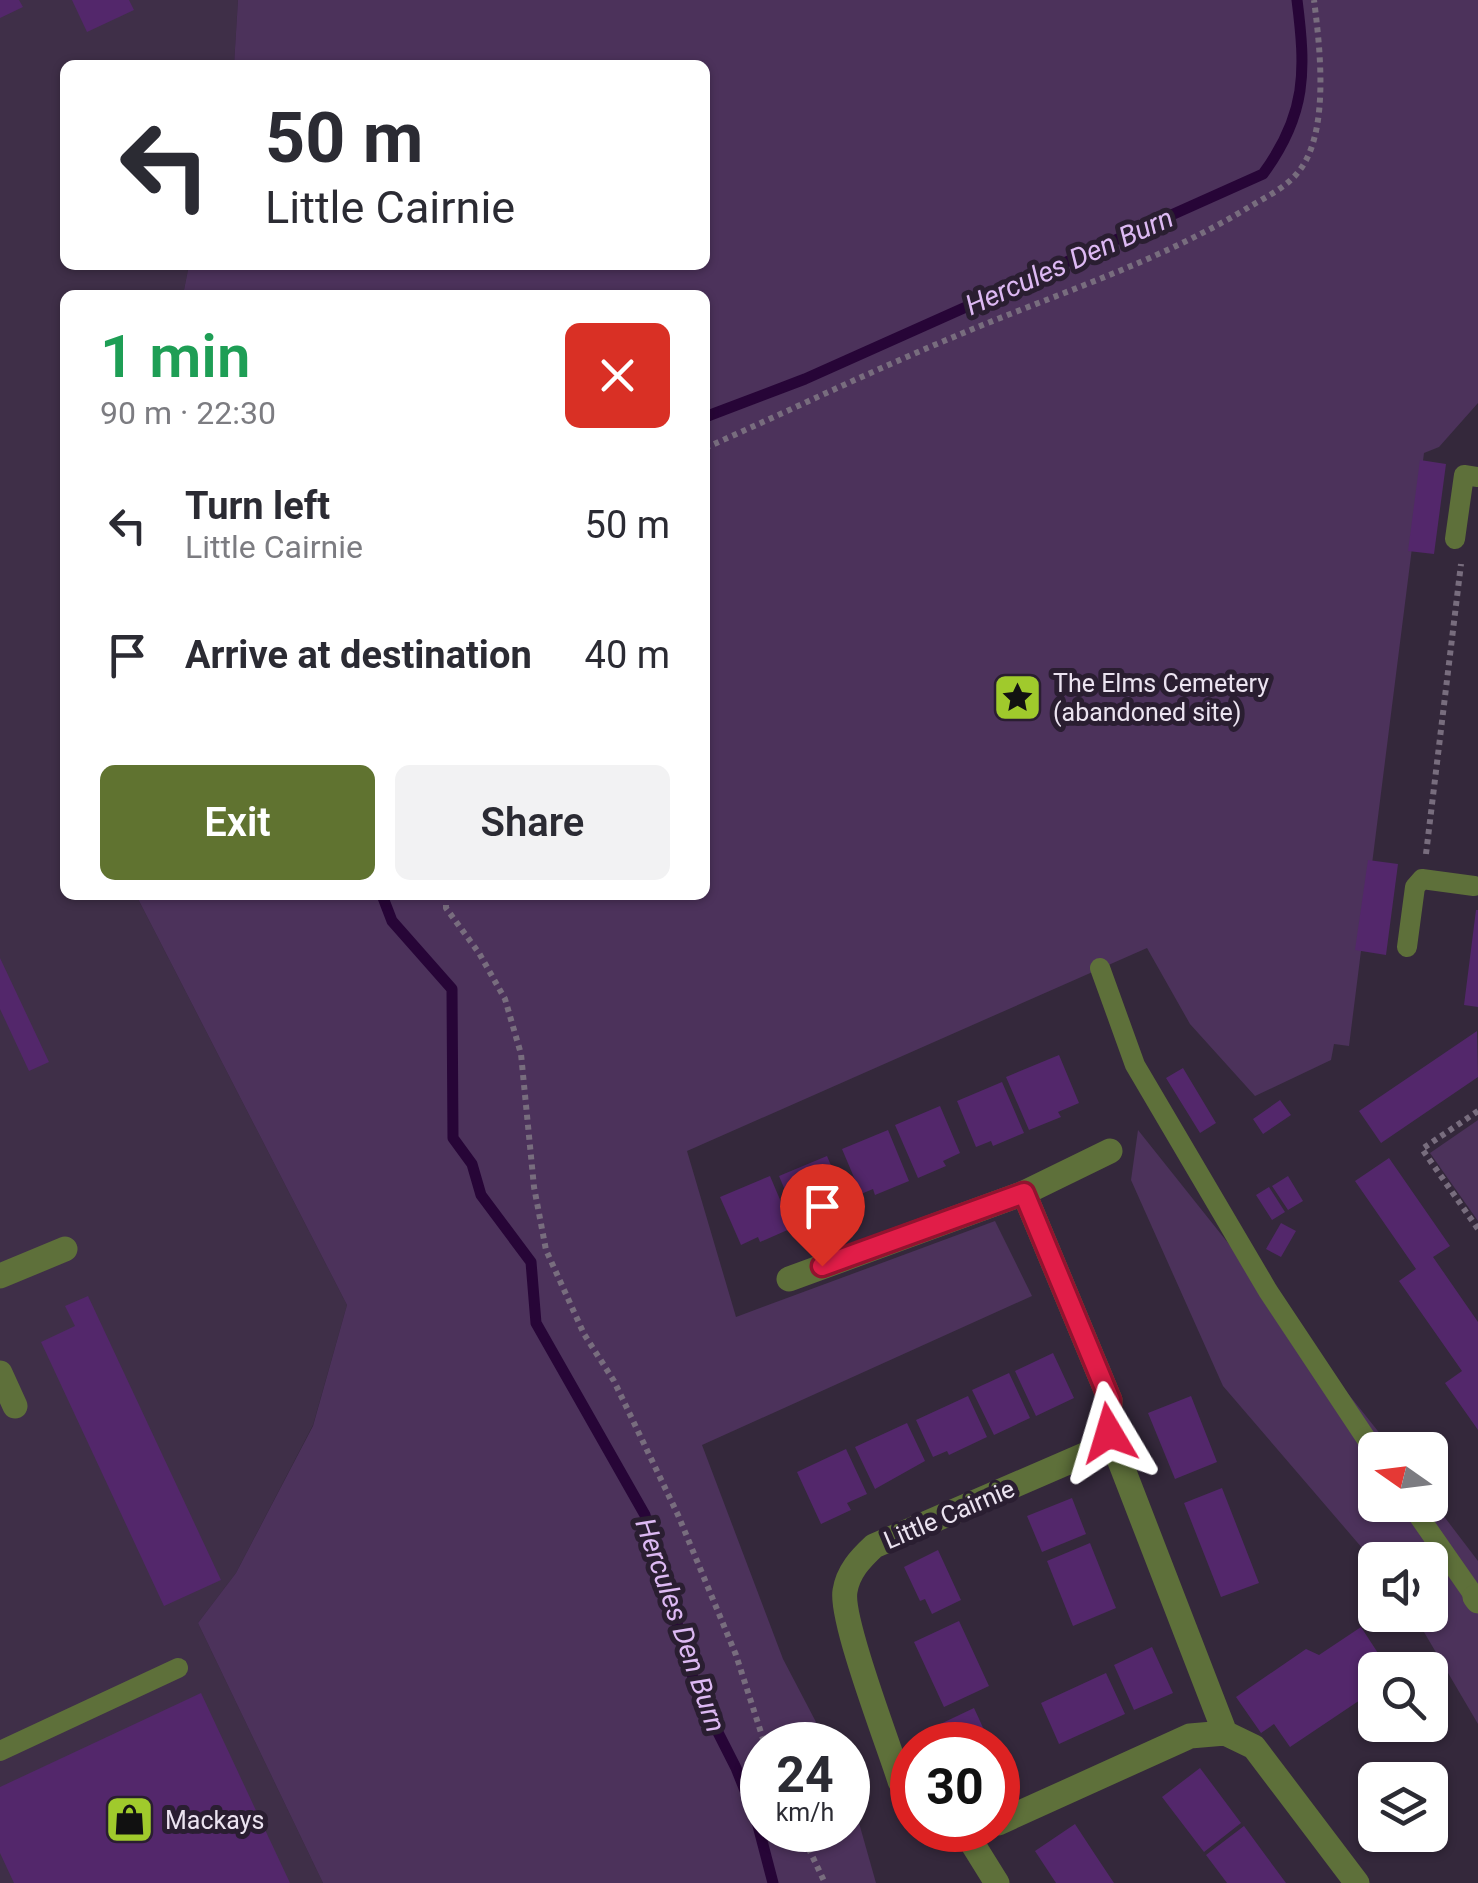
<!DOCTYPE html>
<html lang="en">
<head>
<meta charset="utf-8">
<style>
	body { margin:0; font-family:Roboto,sans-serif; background:#f2f2f3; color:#2b2b33; height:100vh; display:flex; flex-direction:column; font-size:38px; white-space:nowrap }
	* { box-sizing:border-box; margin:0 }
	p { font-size:32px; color:#7c7c81 }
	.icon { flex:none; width:55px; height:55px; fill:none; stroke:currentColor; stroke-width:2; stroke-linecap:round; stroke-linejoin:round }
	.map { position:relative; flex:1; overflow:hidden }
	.drawer { position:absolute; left:60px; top:290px; width:650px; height:610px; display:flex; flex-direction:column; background:#fff; border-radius:15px; box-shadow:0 2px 8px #0004 }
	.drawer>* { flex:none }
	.guide { position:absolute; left:60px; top:60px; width:650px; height:210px; border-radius:15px; box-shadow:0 2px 8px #0004; background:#fff; color:#2b2b33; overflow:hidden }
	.needle { width:65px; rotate:284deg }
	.tools { position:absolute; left:1358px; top:1432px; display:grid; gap:20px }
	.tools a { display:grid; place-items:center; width:90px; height:90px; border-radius:15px; background:#fff; box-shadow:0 2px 8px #0004; font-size:50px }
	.speed { position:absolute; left:740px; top:1722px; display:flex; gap:20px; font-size:50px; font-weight:700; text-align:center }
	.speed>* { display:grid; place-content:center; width:130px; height:130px; border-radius:50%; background:#fff; box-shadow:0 2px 8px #0004; line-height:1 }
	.speed small { font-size:25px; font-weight:400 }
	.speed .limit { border:15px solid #d22; background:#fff; color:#111 }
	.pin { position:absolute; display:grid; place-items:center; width:85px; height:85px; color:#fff; margin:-102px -42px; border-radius:50% 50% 50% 0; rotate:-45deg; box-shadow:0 0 10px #0007 }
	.pin .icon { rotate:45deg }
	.me { position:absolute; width:110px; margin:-55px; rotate:353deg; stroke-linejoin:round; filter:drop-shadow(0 0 8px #0008) }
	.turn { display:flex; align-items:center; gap:35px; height:210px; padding:0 40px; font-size:45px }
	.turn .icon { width:130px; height:130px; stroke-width:2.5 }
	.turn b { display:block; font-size:70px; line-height:85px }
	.round { display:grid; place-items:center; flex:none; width:105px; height:105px; border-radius:15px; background:#f2f2f3 }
	.overview { display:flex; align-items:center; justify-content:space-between; height:170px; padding:0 40px }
	h1 { font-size:60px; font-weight:600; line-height:75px; color:#1e9e55 }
	.action { display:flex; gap:20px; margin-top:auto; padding:20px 40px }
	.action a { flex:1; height:115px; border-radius:15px; background:#607330; color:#fff; font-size:40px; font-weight:600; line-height:115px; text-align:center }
	.action a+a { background:#f2f2f3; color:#2b2b33 }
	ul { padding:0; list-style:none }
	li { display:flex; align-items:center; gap:30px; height:130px; padding:0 40px }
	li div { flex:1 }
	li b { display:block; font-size:38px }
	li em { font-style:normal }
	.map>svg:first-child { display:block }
	.built { fill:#3f2f48 }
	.green { fill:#4c325b }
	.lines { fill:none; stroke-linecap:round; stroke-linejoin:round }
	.stream { stroke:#270537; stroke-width:11 }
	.building { fill:#53276b }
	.path { stroke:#786d7e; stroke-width:6; stroke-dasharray:5 5; stroke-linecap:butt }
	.lane { stroke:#5e703a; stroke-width:20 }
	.street { stroke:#5e703a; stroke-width:25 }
	.route-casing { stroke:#92132f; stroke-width:25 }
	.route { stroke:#e11d48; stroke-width:18 }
	.labels { text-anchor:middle; stroke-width:10; stroke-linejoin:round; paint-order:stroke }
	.poi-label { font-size:25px; fill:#ebe3f0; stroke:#2a1e31; text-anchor:start }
	.street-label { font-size:25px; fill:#ebe3f0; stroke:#2a1e31 }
	.water-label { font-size:28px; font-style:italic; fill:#ddb9f3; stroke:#2a1e31 }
</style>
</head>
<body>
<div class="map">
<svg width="1478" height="1883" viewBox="0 0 1478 1883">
	<rect width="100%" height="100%" fill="#34283b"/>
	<path class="built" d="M0 0H238L234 65H65V265H189L183 295H65V895H136L347 1305 313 1425 236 1573 198 1623 323 1883H0Z"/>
	<path class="green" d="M238 0H1478V403L1439 447 1424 453 1349 1046 1334 1044 1331 1060 1255 1096 1190 1024 1147 948 687 1151 736 1317 995 1221 1032 1296 702 1445 783 1659 828 1745H762V1830H848V1784L876 1883H323L198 1623 236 1573 313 1426 347 1305 136 895H705V295H183L189 265H705V65H234Z
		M1478 1120V1221L1430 1153Z
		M1138 1130 1393 1450H1375V1505H1430V1498L1478 1561V1724L1414 1615H1430V1560H1375V1563L1223 1386 1131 1180Z"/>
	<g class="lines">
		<path class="stream" d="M705 417 805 379 1263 174C1307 114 1306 71 1297 0
			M382 895 392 921 452 989 453 1138 472 1164 481 1195 531 1262 536 1323 645 1515 697 1691 736 1768 756 1818 773 1883"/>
	</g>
	<path class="building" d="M0 0H19L23 7 0 18Z
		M72 0H129L134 10 87 32Z
		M1420 460 1446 464 1434 554 1408 551Z
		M1368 860 1398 864 1386 955 1355 950Z
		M1476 910H1478V1007L1464 1005Z
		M0 958 49 1062 29 1071 0 1009Z
		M1477 1031 1478 1077 1381 1143 1359 1111Z
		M1059 1055 1079 1103 1058 1112 1061 1117 1029 1130 1006 1077Z
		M1183 1068 1216 1123 1200 1133 1166 1078Z
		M1002 1082 1024 1133 993 1146 991 1141 976 1147 957 1101Z
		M1280 1100 1291 1115 1263 1134 1253 1119Z
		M940 1106 960 1153 943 1161 946 1166 918 1178 895 1125Z
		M888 1130 909 1181 875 1195 873 1189 861 1194 842 1149Z
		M827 1156 846 1201 826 1210 827 1214 800 1226 779 1176Z
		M1389 1158 1450 1246 1433 1257 1478 1322V1430L1445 1383 1462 1371 1399 1281 1416 1269 1355 1181Z
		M770 1176 792 1228 760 1242 758 1237 741 1245 720 1197Z
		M1288 1176 1303 1201 1288 1210 1272 1186Z
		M1269 1187 1285 1212 1272 1220 1256 1195Z
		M1281 1223 1296 1231 1281 1257 1266 1249Z
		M88 1296 221 1580 164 1606 41 1342 75 1326 65 1306Z
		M1053 1353 1074 1398 1036 1416 1015 1371Z
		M1009 1373 1030 1418 994 1435 972 1390Z
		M968 1396 987 1437 949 1455 947 1451 933 1457 916 1420Z
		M1191 1396 1217 1462 1175 1479 1148 1413Z
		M907 1423 925 1461 875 1489 855 1447Z
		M846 1449 867 1494 847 1503 851 1510 821 1524 797 1472Z
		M1222 1488 1259 1583 1221 1597 1184 1503Z
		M1072 1498 1086 1534 1042 1552 1027 1516Z
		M1090 1543 1116 1608 1073 1626 1047 1561Z
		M938 1550 961 1600 932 1614 925 1599 920 1601 904 1567Z
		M959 1621 989 1686 944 1707 914 1642Z
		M1361 1627 1389 1670H1375V1690L1290 1747 1274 1724 1261 1733 1236 1697 1306 1649 1319 1655Z
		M1152 1647 1173 1693 1134 1710 1114 1665Z
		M1106 1673 1125 1714 1059 1744 1041 1703Z
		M201 1693 290 1883H14L0 1853V1787Z
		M974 1708 991 1745H943L934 1727Z
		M1200 1768 1241 1823 1204 1852 1162 1797Z
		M1075 1824 1094 1853 1114 1883H1056L1035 1851Z
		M1244 1826 1266 1856 1286 1883H1227L1206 1855Z"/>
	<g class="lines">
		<path class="path" d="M705 448C789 411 871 371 956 336 1053 295 1159 262 1249 207 1266 197 1287 187 1299 171 1330 132 1320 47 1314 0
			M1426 854 1461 564
			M446 895V908L479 953 505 999 521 1054 534 1187 546 1250 584 1334 614 1381 678 1515 736 1655 765 1745
			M1478 1111 1422 1149 1478 1229
			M800 1830 825 1883"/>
		<path class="lane" d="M1455 539 1464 475 1478 477
			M1407 947 1415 887 1422 879 1474 886
			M1100 968 1135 1065 1268 1291 1375 1452
			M1411 1505 1475 1597
			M0 1751 178 1668"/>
		<path class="street" d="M1024 1193 1110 1151
			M0 1276 65 1249
			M789 1279 1024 1193 1110 1400 1109 1433 1089 1453 874 1546C860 1559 848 1572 845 1591 840 1619 889 1746 900 1781L912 1803
			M0 1373 15 1406
			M1109 1433 1225 1733
			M1475 1597 1478 1601
			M998 1823 1190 1736 1225 1733 1254 1747 1357 1883
			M964 1830 997 1883"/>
	</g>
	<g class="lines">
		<defs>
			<path id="route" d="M822 1266 1024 1193 1110 1400 1109 1433"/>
		</defs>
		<use href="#route" class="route-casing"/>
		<use href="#route" class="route"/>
	</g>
	<defs>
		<symbol id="sight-square" viewBox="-11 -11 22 22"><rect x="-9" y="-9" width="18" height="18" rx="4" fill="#a0ca2c" stroke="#2a1e31"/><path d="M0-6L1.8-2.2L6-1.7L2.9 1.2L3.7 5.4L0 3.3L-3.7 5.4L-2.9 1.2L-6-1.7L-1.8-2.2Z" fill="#111"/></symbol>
		<symbol id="shop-square" viewBox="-11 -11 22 22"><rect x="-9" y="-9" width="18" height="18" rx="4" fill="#a0ca2c" stroke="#2a1e31"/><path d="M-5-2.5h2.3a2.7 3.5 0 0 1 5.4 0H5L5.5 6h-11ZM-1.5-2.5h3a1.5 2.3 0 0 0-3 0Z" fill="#111"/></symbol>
	</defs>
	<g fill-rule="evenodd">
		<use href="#sight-square" x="990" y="670" width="55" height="55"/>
		<use href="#shop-square" x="102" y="1792" width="55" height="55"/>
	</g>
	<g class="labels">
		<g class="poi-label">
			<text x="1053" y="692">The Elms Cemetery<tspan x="1053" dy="29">(abandoned site)</tspan></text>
			<text x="165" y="1829">Mackays</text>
		</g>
		<g class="street-label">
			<text transform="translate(949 1514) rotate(-23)" y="9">Little Cairnie</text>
		</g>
		<g class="water-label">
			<text transform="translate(1069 261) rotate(-24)" y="10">Hercules Den Burn</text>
			<text transform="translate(681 1625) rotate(71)" y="10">Hercules Den Burn</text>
		</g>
	</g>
</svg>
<div class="tools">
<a><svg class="needle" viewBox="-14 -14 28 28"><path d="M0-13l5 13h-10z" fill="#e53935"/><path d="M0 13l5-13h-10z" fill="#7c7c81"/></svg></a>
<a><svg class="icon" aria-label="sound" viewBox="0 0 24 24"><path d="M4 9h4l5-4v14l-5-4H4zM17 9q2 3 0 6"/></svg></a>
<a><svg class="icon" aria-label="search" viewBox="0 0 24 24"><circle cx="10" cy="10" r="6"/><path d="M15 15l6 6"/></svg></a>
<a><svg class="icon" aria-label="layers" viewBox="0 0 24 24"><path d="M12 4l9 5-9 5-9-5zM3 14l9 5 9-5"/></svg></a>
</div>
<div class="speed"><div>24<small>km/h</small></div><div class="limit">30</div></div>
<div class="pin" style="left:822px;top:1266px;background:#d93025"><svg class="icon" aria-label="arrive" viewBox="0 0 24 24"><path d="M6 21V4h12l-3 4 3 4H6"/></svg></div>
<svg class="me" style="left:1109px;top:1433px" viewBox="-20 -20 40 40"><path d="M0-17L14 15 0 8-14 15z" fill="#e11d48" stroke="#fff" stroke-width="4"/></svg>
<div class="guide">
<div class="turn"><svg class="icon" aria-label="left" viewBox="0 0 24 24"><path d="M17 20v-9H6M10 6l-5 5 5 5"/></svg><div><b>50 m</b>Little Cairnie</div></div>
</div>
<section class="drawer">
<div class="overview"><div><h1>1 min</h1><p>90 m · 22:30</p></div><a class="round" style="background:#d93025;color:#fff"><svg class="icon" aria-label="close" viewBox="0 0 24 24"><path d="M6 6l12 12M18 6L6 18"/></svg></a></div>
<ul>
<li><svg class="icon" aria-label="left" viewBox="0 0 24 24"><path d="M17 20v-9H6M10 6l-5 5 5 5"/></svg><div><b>Turn left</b><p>Little Cairnie</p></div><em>50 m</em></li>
<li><svg class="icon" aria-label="arrive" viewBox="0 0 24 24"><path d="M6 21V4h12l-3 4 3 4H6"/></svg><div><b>Arrive at destination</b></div><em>40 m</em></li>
</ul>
<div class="action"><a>Exit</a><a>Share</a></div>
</section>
</div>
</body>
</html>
